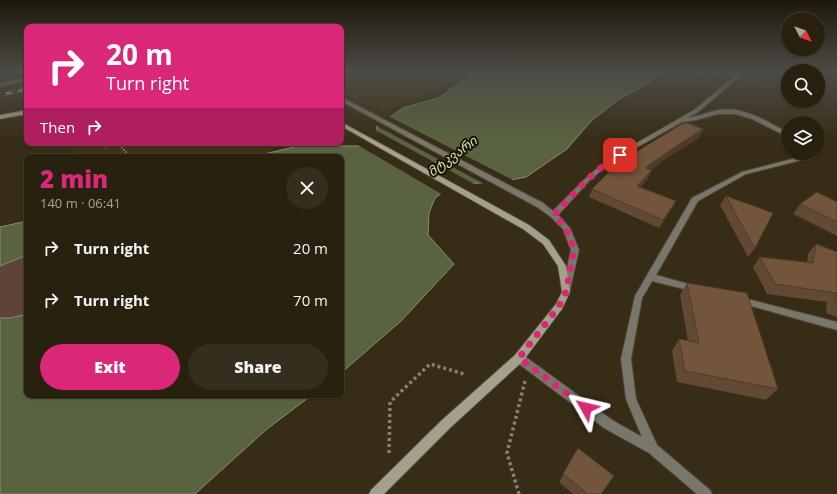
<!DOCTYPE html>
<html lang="en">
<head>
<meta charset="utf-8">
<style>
	body { margin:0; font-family:"Open Sans","Noto Sans Georgian",sans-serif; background:#352e1e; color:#f1f3f6; height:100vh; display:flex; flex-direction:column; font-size:15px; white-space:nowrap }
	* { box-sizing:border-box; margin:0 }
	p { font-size:13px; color:#a5a39f }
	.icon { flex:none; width:22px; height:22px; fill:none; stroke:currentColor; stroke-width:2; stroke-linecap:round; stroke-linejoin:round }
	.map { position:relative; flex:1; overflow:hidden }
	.panel { position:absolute; left:24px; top:154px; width:320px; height:244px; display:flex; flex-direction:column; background:#292110; border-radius:8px; box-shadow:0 1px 3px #0004,0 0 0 1px #453e30 }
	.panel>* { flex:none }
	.guide { position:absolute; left:24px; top:24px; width:320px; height:122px; border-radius:8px; box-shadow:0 1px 3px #0004,0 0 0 1px #453e30; background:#db2777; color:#fff; overflow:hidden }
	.needle { width:26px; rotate:131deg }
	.tools { position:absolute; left:781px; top:12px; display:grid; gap:8px }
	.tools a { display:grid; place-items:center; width:44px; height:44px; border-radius:50%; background:#292110; box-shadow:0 1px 3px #0004,0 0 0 1px #453e30; font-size:20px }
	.pin { position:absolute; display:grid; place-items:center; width:34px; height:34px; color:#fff; margin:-17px; border-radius:8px; box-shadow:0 2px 6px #0006 }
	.me { position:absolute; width:44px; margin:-22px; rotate:307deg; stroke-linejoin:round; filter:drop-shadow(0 0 3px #0008) }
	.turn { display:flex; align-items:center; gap:14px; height:84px; padding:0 16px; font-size:18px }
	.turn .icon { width:52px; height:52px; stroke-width:2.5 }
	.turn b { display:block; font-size:28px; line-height:34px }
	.then { display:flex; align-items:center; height:38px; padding:0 16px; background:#0003; gap:8px; font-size:15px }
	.round { display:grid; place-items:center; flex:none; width:42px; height:42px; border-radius:21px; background:#352e1e }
	.headline { display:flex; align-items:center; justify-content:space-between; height:68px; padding:0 16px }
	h1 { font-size:24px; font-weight:800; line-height:30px; color:#db2777 }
	.primary-button { display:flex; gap:8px; margin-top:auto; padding:8px 16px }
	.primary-button a { flex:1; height:46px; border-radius:24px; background:#db2777; color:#fff; font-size:16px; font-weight:800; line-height:46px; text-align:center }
	.primary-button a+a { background:#352e1e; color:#f1f3f6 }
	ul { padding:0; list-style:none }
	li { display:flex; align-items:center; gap:12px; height:52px; padding:0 16px }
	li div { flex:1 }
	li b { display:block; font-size:15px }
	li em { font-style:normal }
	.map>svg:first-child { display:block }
	.built { fill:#413214 }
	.green { fill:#5e4338 }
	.water { fill:#596340; stroke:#898e71 }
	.pier { fill:#372c15 }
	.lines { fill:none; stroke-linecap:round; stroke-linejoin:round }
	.pedestrian-casing { stroke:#524832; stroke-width:2 }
	.minor-casing { stroke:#524832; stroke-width:2 }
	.secondary-casing { stroke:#524832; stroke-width:2 }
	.path-far2 { stroke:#8a806e; stroke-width:1.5; stroke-dasharray:1.5 1.5; stroke-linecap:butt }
	.path-far1 { stroke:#8a806e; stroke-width:2; stroke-dasharray:1.5 1.5; stroke-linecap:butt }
	.path { stroke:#8a806e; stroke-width:3.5; stroke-dasharray:3 3; stroke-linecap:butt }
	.pedestrian { fill:#79776b; fill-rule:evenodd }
	.minor { fill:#79776b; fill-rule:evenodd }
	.secondary { fill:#a3a18e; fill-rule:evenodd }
	.rail-casing { stroke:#aea494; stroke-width:3 }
	.rail { stroke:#1a150b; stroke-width:2; stroke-dasharray:6; stroke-linecap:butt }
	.wall { fill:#624933 }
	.shaded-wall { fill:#503c29 }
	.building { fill:#72553b; stroke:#503c29 }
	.route { stroke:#db2777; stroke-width:7; stroke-dasharray:0 12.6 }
	.labels { text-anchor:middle; stroke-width:4; stroke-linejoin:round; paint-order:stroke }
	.far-water-label { font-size:13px; font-style:italic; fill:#d7e9aa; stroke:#1a150b }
</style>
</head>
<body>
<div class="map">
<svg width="837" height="494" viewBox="0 0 837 494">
	<rect width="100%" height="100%" fill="#372c15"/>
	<path class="built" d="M341 72H477L383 112 347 97 341 90Z
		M27 85V96L0 103V92Z
		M67 143H268L275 153 252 157H79Z"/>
	<path class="green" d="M27 255V314L10 318H0V266Z"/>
	<path class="water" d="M480 72H659L649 83 621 98 592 120 567 149 526 177 506 181 466 184 446 190 435 198 429 213 428 235 454 264 401 321 341 373V157H252L298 146H359L379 135 376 127 403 108 438 98 472 75Z
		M27 221V255L0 266V227Z
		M27 314V395H312L267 429 195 494H0V318H10Z"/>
	<path class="pier" d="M388 116 515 181 486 185 375 125Z
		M375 130 478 186H466L447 192 443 195 356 144H359L377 135Z"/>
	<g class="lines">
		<defs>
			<path id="pedestrian" d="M341 97 543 203 558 215 554 217H551L537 207 341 101Z"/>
			<path id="minor" d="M740 72H745L698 112 687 118C698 117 707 112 718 110 743 106 767 121 788 133V137L752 119 736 114H718L696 120 682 122 611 162 589 181 558 215 570 228 579 250 570 290 569 292H563L562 290 571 250 563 229 551 217 550 215 551 213 585 179 607 160 694 110Z
				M27 77V80L0 87V83Z
				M803 153H809L811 157 810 158 746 174 698 201 656 275 699 287 700 289 699 291 696 292 652 281 642 298 631 359 636 399 657 445 710 490 712 494H697L649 453 604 428 515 361 514 358 515 355 519 354 523 355 612 420 642 437 626 399 621 359 635 296 692 198 742 172 804 156Z
				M740 297 837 322V330L737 302 736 300 737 298Z"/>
			<path id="secondary" d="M27 110V114L0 119V115Z
				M341 122 529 225 549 240 566 266 570 292 562 309 523 361 450 428 384 494H369L371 490 442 420 515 355 556 304 562 292 558 266 543 244 523 229 341 126Z"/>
		</defs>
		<use href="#pedestrian" class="pedestrian-casing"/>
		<use href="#minor" class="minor-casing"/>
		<use href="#secondary" class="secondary-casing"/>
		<path class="path-far2" d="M117 143 118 144"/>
		<path class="path-far1" d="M117 143 131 157"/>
		<path class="path" d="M389 453 390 402 430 364 464 374
			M519 494 507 453 525 381"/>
		<use href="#pedestrian" class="pedestrian"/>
		<use href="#minor" class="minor"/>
		<use href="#secondary" class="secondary"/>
		<defs>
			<path id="rail" d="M0 95 27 89"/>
		</defs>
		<use href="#rail" class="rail-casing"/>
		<use href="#rail" class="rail"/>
	</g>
	<path class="wall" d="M684 72H719L710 79Z
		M699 138 668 157 651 170 648 179 640 187 671 210 659 228 589 197 592 189Z
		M726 196 755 248 748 257 720 205Z
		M837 202V236L793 214 800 204Z
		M816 244 837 252V317L826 313 827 302 767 294 753 267 760 257 807 262 808 254Z
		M687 283 778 389 766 400 677 382 672 351 679 339 688 341 680 295Z
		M578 448 601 494H573L559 482Z"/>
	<path class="shaded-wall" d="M713 72H719L710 79Z
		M703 129 699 138 668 157 642 176 645 168 672 149Z
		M107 143H118L105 150 103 145Z
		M652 170 648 179 633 195 637 186Z
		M676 201 671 210 659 228 663 220Z"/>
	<path class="building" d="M685 122 703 129 672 149 645 168 652 170 637 186 676 201 663 220 592 189 618 163Z
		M101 143H107L103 145Z
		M817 192 837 202V222L800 204Z
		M726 196 773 213 755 248 744 229Z
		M816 244 837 252V305L835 304 836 293 775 284 760 257 813 263Z
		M687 283 747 293 778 389 685 371 679 339 699 343Z
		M578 448 614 476 601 494H588L563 474Z"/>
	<linearGradient id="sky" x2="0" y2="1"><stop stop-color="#1e180c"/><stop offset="0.51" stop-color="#4d4b46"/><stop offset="1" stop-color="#4d4b46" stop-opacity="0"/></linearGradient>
	<rect width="837" height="141" fill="url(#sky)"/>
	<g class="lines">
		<path class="route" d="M586 408 519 358 559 306 566 292 574 250 566 228 554 215C574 194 594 169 620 155"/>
	</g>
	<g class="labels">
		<g class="far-water-label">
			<text transform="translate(452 156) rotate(-37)" y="5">მტკვარი</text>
		</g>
	</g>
</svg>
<div class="tools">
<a><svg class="needle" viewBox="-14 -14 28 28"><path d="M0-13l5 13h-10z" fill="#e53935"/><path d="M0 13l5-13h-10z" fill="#a5a39f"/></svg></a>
<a><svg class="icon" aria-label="search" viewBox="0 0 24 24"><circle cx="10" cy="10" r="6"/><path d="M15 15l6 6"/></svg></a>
<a><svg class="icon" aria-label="layers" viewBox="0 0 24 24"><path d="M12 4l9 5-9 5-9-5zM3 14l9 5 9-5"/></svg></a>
</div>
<div class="pin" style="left:620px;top:155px;background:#d93025"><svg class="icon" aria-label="arrive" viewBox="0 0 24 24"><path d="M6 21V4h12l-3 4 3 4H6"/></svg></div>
<svg class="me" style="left:586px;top:408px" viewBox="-20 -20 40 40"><path d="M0-17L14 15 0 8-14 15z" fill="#db2777" stroke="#fff" stroke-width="4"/></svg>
<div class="guide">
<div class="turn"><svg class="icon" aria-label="right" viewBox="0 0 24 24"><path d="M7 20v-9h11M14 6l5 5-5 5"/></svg><div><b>20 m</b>Turn right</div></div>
<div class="then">Then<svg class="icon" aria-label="right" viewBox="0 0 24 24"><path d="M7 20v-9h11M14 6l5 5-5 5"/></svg></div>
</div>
<section class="panel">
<div class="headline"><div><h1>2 min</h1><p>140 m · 06:41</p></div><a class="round"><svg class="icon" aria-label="close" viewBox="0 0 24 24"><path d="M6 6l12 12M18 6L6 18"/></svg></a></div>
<ul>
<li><svg class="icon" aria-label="right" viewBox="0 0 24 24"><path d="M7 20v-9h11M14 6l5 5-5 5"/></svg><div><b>Turn right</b></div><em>20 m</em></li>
<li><svg class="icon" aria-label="right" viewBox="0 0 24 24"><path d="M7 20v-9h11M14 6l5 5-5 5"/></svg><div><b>Turn right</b></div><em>70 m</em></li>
</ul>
<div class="primary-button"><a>Exit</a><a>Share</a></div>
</section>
</div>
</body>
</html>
